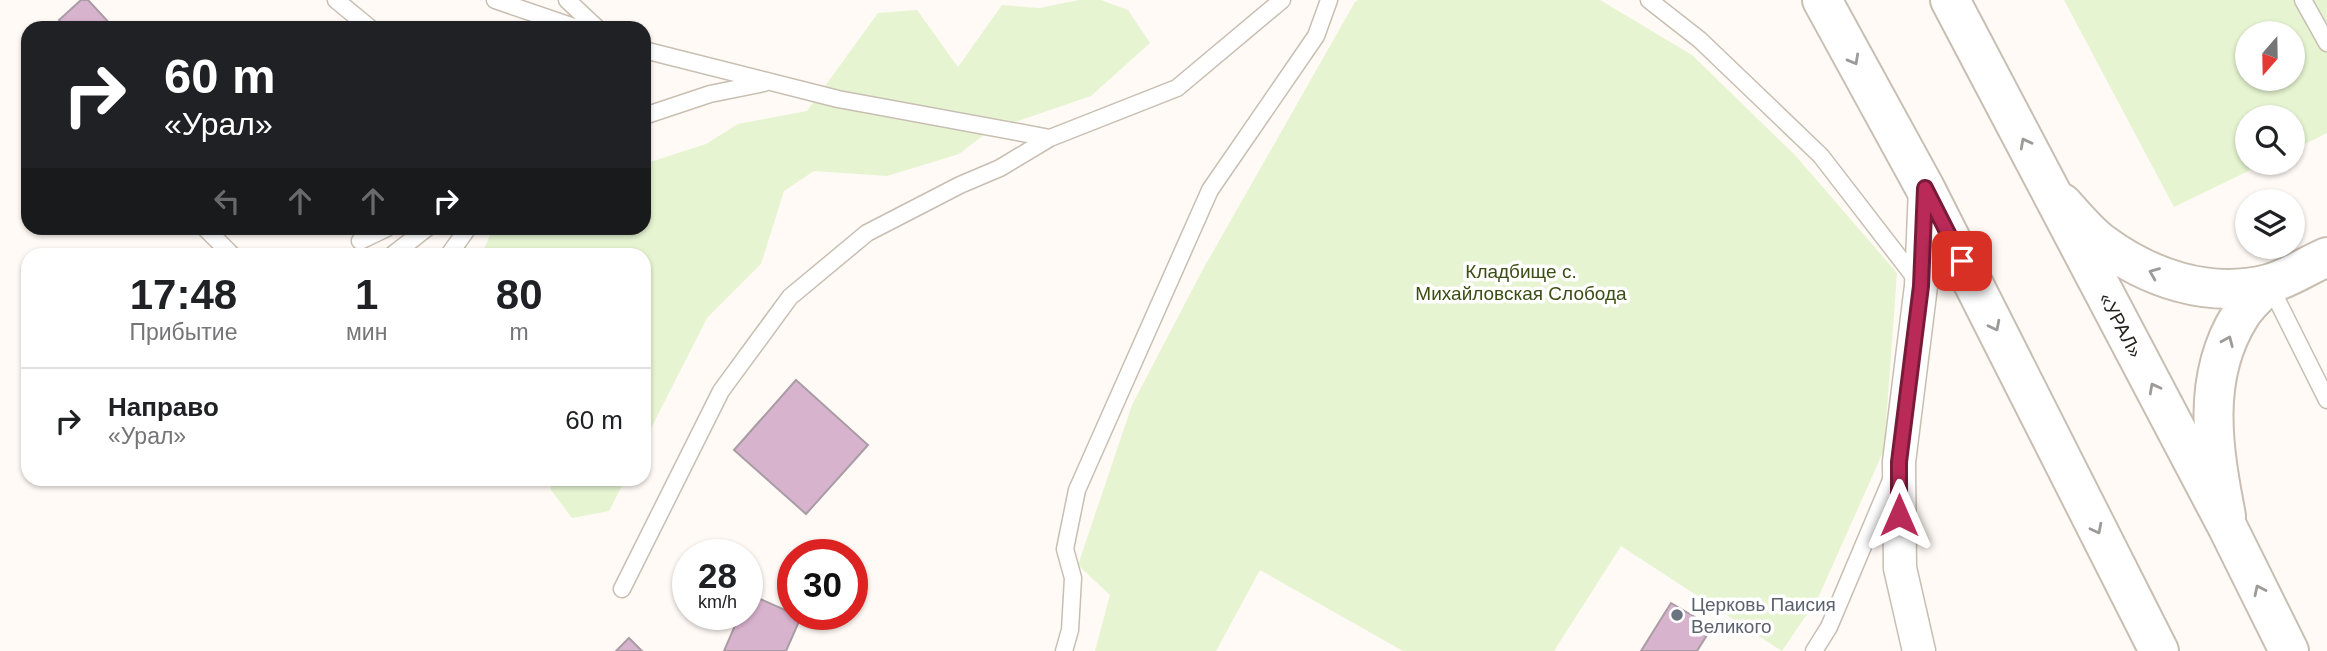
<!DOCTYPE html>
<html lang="ru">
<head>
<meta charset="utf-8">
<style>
	body { margin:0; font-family:Helvetica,sans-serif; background:#f2f2f2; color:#202124; height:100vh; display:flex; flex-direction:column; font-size:26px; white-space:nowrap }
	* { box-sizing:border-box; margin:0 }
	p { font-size:23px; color:#757577 }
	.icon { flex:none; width:38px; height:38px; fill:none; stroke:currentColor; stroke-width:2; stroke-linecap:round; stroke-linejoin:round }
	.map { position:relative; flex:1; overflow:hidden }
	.panel { position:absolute; left:21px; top:248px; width:630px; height:238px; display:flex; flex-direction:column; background:#fff; border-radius:21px; box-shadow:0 2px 5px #0004 }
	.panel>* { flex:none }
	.banner { position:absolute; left:21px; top:21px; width:630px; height:214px; border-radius:21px; box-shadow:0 2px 5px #0004; background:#202124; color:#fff; overflow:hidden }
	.needle { width:46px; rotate:200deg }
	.fabs { position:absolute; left:2235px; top:21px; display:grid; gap:14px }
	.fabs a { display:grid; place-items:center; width:70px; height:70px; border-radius:50%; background:#fff; box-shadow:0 2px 5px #0004; font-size:35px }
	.speed { position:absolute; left:672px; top:539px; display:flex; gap:14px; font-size:35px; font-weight:700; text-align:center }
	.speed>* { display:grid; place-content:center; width:91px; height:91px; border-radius:50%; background:#fff; box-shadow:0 2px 5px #0004; line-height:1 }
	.speed small { font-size:18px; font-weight:400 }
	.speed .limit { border:10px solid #d22; background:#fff; color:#111 }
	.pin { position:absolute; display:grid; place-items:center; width:60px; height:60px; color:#fff; margin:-30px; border-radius:14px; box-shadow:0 4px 10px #0006 }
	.me { position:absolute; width:77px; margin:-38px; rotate:0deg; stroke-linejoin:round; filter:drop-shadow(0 0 5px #0008) }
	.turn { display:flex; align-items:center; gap:24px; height:147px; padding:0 28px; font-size:32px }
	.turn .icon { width:91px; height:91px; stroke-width:2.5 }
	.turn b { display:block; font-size:49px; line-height:60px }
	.lanes { display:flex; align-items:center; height:66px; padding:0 28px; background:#0003; justify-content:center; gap:35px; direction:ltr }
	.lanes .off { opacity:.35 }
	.eta { display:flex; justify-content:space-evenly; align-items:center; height:119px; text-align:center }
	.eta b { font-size:42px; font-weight:600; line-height:49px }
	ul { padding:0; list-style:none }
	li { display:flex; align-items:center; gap:21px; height:105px; padding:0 28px; border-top:2px solid #e0e0e0 }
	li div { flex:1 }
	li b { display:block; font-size:26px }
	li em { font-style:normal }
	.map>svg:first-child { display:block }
	.green { fill:#e6f4d1; fill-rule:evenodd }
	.building { fill:#d8b3ce; stroke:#a99ca5; stroke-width:2 }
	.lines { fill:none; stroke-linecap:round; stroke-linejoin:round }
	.service-casing { stroke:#c8beb2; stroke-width:19 }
	.minor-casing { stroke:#c8beb2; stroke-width:35 }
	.tertiary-casing { stroke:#c8beb2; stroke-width:42 }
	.trunk-casing { stroke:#c8beb2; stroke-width:42 }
	.service { stroke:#fff; stroke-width:16 }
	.minor { stroke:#fff; stroke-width:32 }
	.tertiary { stroke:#fff; stroke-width:38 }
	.trunk { stroke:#fff; stroke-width:38 }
	.oneway { stroke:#9d9b99 }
	.route-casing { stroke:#781b39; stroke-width:18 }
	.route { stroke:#b92a58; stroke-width:12 }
	.worship-dot { fill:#6b7280; stroke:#fff; stroke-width:2.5 }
	.labels { text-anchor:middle; stroke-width:7; stroke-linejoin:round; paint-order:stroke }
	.park-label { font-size:19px; fill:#3a4d12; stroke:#fff }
	.street-label { font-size:19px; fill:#25211d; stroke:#fff }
	.worship-label { font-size:19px; fill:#5b616d; stroke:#fff; text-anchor:start }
</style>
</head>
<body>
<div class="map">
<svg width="2327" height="651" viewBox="0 0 2327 651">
	<rect width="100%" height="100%" fill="#fffaf5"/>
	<path class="green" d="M1079 0H1101L1128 10 1150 43 1091 96 989 131 959 154 887 176 814 171 784 191 761 264 707 318 644 442V256H481L493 228H644V164L706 144 738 124 807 111 878 13 917 10 958 67 1002 5 1039 8Z
		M1358 0H1600L1692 55 1795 155 1897 273 1884 450 1818 598 1782 651 1621 546 1554 651H1403L1260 570 1216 651H1095L1110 595 1078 565 1132 405 1202 271 1355 2Z
		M2064 0H2327V133L2293 150 2292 117H2247V163H2265L2174 207ZM2247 33H2292V79H2247Z
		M550 480H625L609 511 572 518 551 490Z"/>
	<path class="building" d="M81 0H88L114 28H66L59 20Z
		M796 380 868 445 806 514 734 450Z
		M749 594 801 617 786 651H724L740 614H747Z
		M1671 603 1712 627 1697 651H1641Z
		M629 638 642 651H616Z"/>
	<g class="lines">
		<defs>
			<path id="service" d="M336 0 370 28
				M495 0 577 28
				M567 0 597 28
				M1649 0 1700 40 1821 156 1919 283
				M2303 0 2327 43
				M644 50 838 99 1050 138 1177 88 1282 0
				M644 116 710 94 764 83
				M205 228 233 256
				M360 241 387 228
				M391 256 427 228
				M448 256 468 228
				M2269 284 2327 400
				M622 589 721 391 790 297 867 233 960 185 1000 168 1050 138
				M1064 651 1070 630 1073 578 1065 549 1077 490 1210 190 1316 36 1329 0
				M1814 651 1829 627 1891 480"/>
			<path id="minor" d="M1919 651 1900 568 1899 462 1921 286 1925 188"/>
			<path id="tertiary" d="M2062 203C2074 216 2086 231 2100 242 2148 278 2208 299 2268 284 2288 279 2308 265 2327 257
				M2226 516C2213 449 2201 378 2240 316 2247 304 2259 294 2269 284"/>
			<path id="trunk" d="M1822 0 1925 188 2159 651
				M1950 0 2228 528 2289 651"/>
		</defs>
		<use href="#service" class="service-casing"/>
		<use href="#minor" class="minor-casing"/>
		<use href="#tertiary" class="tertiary-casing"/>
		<use href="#trunk" class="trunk-casing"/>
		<use href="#service" class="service"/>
		<use href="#minor" class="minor"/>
		<use href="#tertiary" class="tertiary"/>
		<use href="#trunk" class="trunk"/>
	</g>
	<defs><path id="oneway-chevron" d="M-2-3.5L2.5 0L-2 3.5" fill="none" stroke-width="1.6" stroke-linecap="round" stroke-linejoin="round" transform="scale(1.75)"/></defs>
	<g class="oneway">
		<use href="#oneway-chevron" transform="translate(1854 60) rotate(61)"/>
		<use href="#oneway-chevron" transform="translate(2025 143) rotate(-118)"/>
		<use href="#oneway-chevron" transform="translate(2154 273) rotate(-158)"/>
		<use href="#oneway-chevron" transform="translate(1995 326) rotate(63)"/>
		<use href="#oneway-chevron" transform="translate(2228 341) rotate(-67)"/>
		<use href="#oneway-chevron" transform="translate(2154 388) rotate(-118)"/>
		<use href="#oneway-chevron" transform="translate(2097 529) rotate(63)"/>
		<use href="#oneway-chevron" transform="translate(2259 590) rotate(-116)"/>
	</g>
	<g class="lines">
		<defs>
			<path id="route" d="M1899 515V462L1921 286 1925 188 1962 261"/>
		</defs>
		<use href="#route" class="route-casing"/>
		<use href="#route" class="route"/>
	</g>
	<circle class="worship-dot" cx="1677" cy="615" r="7"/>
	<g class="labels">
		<g class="park-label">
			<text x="1521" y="278">Кладбище с.<tspan x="1521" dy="22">Михайловская Слобода</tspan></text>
		</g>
		<g class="street-label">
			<text transform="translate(2121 325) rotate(62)" y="7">«УРАЛ»</text>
		</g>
		<g class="worship-label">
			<text x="1691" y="611">Церковь Паисия<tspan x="1691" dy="22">Великого</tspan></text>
		</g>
	</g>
</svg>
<div class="fabs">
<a><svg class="needle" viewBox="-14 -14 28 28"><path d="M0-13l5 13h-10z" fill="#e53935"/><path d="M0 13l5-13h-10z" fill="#757577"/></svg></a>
<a><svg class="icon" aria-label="search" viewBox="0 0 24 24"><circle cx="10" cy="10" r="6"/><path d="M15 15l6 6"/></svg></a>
<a><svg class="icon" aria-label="layers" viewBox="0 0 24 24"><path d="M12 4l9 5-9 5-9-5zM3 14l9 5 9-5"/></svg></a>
</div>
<div class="speed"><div>28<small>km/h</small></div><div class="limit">30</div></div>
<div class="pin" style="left:1962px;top:261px;background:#d93025"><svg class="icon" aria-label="arrive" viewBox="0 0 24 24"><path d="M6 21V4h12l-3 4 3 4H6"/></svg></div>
<svg class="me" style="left:1899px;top:515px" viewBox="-20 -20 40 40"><path d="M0-17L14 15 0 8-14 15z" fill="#b92a58" stroke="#fff" stroke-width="4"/></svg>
<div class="banner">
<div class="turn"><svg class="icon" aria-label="right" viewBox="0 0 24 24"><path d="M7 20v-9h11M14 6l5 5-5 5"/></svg><div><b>60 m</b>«Урал»</div></div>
<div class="lanes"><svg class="icon off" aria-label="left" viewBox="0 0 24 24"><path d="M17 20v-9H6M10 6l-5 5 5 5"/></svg><svg class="icon off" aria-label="ahead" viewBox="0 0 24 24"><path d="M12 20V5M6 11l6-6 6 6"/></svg><svg class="icon off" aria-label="ahead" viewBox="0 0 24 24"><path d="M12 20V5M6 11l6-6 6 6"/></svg><svg class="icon" aria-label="right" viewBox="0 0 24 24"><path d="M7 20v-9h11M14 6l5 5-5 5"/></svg></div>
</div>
<section class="panel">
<div class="eta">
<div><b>17:48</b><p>Прибытие</p></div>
<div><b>1</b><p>мин</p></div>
<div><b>80</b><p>m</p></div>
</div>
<ul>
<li><svg class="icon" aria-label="right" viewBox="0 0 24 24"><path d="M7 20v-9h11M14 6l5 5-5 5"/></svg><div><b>Направо</b><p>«Урал»</p></div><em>60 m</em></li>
</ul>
</section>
</div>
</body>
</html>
